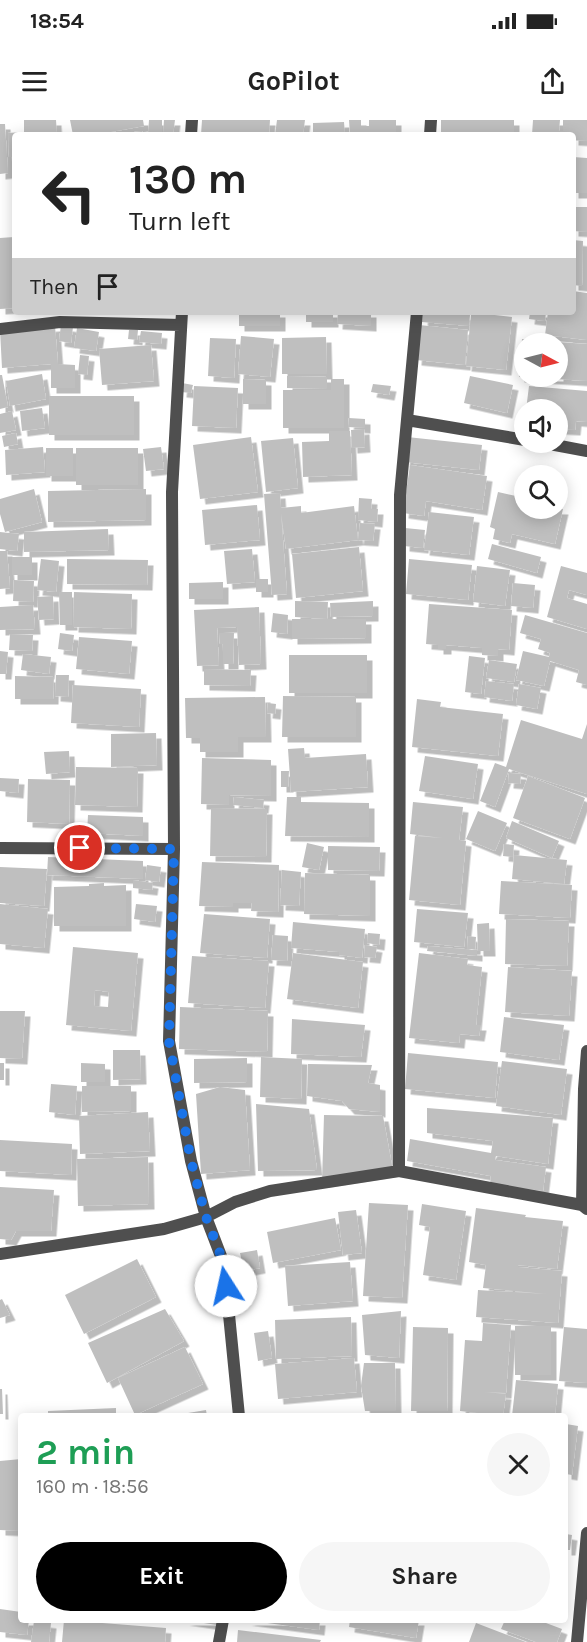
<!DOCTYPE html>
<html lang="en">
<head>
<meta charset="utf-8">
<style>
	body { margin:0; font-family:Karla,sans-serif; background:#f6f6f6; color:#222; height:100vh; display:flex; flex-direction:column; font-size:22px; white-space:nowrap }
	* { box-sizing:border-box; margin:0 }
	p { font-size:20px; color:#767676 }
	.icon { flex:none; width:33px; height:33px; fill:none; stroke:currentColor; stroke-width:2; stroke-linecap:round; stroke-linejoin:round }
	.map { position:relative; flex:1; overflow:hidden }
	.panel { position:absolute; left:18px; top:1293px; width:550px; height:210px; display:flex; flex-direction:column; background:#fff; border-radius:6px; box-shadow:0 3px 15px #0003 }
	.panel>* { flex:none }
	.guide { position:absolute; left:12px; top:12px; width:564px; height:183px; border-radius:6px; box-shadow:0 3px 15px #0003; background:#fff; color:#222; overflow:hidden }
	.needle { width:39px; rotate:97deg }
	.fabs { position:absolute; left:514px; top:213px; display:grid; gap:12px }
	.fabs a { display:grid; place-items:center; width:54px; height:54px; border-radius:50%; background:#fff; box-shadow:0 3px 15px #0003; font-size:30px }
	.pin { position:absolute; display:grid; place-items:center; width:51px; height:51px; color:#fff; margin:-26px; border:3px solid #fff; border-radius:50%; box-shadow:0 2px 6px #0007 }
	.me { position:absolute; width:66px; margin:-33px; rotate:350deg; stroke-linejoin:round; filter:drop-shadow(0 0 4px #0008) }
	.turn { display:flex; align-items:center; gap:21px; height:126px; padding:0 18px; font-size:27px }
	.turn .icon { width:78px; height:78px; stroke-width:2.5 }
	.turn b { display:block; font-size:42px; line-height:51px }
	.then { display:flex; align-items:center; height:57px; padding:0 18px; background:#0003; gap:12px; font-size:22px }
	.round { display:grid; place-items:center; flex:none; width:63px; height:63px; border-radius:32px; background:#f6f6f6 }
	.head { display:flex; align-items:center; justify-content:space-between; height:102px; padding:0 18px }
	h1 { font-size:36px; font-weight:700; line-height:45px; color:#1e9e55 }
	.primary-button { display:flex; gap:12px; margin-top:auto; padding:12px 18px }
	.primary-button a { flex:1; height:69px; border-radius:36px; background:#000; color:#fff; font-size:24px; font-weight:700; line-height:69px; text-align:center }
	.primary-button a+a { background:#f6f6f6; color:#222 }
	.status { display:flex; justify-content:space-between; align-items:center; height:42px; padding:0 30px; background:#fff; direction:ltr }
	.status svg { height:16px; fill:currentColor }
	header { display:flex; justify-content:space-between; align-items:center; height:78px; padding:0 18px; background:#fff; font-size:27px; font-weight:700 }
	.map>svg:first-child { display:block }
	.building { fill:#bfbfbf; fill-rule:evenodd; filter:url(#shadow) }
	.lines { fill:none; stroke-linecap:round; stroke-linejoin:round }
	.minor { stroke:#4f4f4f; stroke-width:12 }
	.route { stroke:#1a73e8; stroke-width:10; stroke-dasharray:0 18 }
</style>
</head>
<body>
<div class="status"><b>18:54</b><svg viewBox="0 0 49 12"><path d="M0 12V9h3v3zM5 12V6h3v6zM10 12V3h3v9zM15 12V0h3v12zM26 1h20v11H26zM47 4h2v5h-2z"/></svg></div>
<header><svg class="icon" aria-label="menu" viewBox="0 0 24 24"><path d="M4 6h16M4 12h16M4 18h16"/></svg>GoPilot<svg class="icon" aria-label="share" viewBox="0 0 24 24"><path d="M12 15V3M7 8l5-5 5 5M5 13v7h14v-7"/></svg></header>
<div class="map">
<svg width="587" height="1522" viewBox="0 0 587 1522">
	<defs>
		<filter id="shadow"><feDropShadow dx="5.5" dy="5.5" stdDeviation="0" flood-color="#0004"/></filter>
	</defs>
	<rect width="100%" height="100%" fill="#fff"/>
	<path class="building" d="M24 0H56L57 15H24Z
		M70 0H143L144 6 94 15H73Z
		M149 0H162V14H148Z
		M164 0H175L173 15H163Z
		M202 0H270L269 15H201Z
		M277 0H305L303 15H275Z
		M349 0H361V6H369V0H396V15H350Z
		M441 0H514V15H441Z
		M533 0H560L559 11H563V0H587V21L573 20V15H532Z
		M344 2 345 15H313V3Z
		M0 4H5L8 53 0 54Z
		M142 11 143 15H119V14Z
		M22 12V15H15V37H9L8 13Z
		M573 37 587 38V73H573Z
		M573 87H587V112L573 111Z
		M14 117 15 188 0 189V118Z
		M573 120 583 121 582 166 573 165Z
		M573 171 587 173V220L545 215 548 192H573Z
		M239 192H280V206H239Z
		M306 192H333V202H306Z
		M338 192H371V206L337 204Z
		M423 192 470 195 469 206 422 202Z
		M530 192H546L545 201 529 199Z
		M477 193 512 197 506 250 466 246 471 195H477Z
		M61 205 73 207 71 223 59 221Z
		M419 205 468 210 465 245 416 240Z
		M55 206 58 244 75 245V268H51V244L2 248 0 210Z
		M77 208 99 212 96 231 74 228Z
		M129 210H138L137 220 128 219Z
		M141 211 162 213 161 224 139 222Z
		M241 216 274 219 270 257 238 254Z
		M326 217 327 254H282V218Z
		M210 218 236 219 234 258 208 256Z
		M522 219 557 222V224H525V257H519Z
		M558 222 587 224V261L540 258V256H558Z
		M151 225 154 261 102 265 99 229Z
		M80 235 89 236 87 255 78 254Z
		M42 254 46 279 10 286 6 261Z
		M0 255H2L8 287 0 289Z
		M287 256 327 257V269L287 268Z
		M470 256 513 265 507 293 464 283Z
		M243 259 266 260V284H243Z
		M331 259H344V308H283V270H331Z
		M182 263 193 265 191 273 181 272Z
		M373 264 391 266 389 275 371 272Z
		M194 266 238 268 236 308 192 306Z
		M529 266 587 271V302L576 301 575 310 558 309V290H526Z
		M49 276H134V315H49Z
		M42 288 45 308 22 311 20 291Z
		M12 291 16 310 0 313V294Z
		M349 298 365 299V308L348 307Z
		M364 309 365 327 352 328 351 310Z
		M329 311H350L352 355 303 357 302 322 329 321Z
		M16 313 18 324 4 327 2 316Z
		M251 317 258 372 200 379 193 325Z
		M407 317 482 325 479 350 404 342Z
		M293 318 298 368 266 372 261 321Z
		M43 327 45 352 6 355 5 330Z
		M161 327 164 349 146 351 143 329Z
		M46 328H73V356H46Z
		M76 328H138V365H76Z
		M410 345 487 356 482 390 426 381 424 396 403 393Z
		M34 369 42 402 5 412 0 394V379Z
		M146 369V400L48 402V371Z
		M498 372 525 378V388L563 389 555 424 512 414 510 423 493 419 495 409 490 407Z
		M280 373 281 388 301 386V393L354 386 358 420 286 429 281 393 287 474 272 475 264 374Z
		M359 378 372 379 371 389H378L377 402 358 400Z
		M257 385 260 420 205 425 202 390Z
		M429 392 474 397 469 435 424 430Z
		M360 403 375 404 373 421 358 420Z
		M405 408 425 410 423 428 404 426Z
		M108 409 109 430 24 432V412Z
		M0 412 19 414 17 431 0 429Z
		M492 424 541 437 537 453 488 439Z
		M359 427 363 471 296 478 292 434Z
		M252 429 255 462 227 464 224 431Z
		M0 431H7L10 468 0 469Z
		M12 437H32V455H12Z
		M41 439 59 441 56 472 37 470Z
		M67 439 148 440 147 465 67 464Z
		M409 439 472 445 468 480 406 474Z
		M477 446 510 450 505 486 473 482Z
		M561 446 587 453V475L569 470 567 478 587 484V509L547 497Z
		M256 459H268V472H256Z
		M14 460 34 461 33 482 13 481Z
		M223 462V479H189V463Z
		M513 463 535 465 533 488 511 486Z
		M59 472H72V505H60Z
		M74 472 132 474 131 509 73 507Z
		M53 476 54 499 39 500 37 477Z
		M295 481 328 482 327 499 295 497Z
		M373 481V496L331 497 330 483Z
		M429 484 512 490 509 530 498 529V536L482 535V528L446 525V529H438V525L426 524Z
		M33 485 35 509 0 510V487Z
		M259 487 261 544 239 545 237 507 217 508 219 545 197 546 194 490Z
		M273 493 288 495 287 514 271 512Z
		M525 495 587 513V565L576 562 579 550 550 541 544 566 516 560 523 531 549 537 550 533 538 529 541 519 520 513Z
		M292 499H366V518L292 519Z
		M60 513 74 515 72 531 58 529Z
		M219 513H234L233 544H223V524H220Z
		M10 514 33 515 32 531 9 530Z
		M79 517 132 521 129 554 76 549Z
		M0 531 8 532 6 554H0Z
		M23 534 51 537 49 554 21 550Z
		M289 535H367V573H289Z
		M469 536 485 538 481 574 465 572Z
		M489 540 517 544 514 562 486 558Z
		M204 549 251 550 250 566 204 565Z
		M56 555H69L68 577 55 576Z
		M15 556 54 557 53 579H15Z
		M486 561 514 564 512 581 484 577Z
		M519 564 541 568 537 589 516 585Z
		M73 565 141 569 139 607 71 603Z
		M283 576 356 577V617H282Z
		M265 577 266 617H238V632H200V618H186L185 578Z
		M417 579 441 582 440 587 503 594 498 636 412 627Z
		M268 583 276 584 275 594 267 593Z
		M521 600 582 619 587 604V674L509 649 495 687 480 681 495 643 506 647Z
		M156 613 157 645 111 647V614Z
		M304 628 305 638 366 634 368 667 291 672 288 629Z
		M69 631 70 652 46 654 44 632Z
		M425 636 478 644 473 679 419 671Z
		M202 638 271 640V676L229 675V685L201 684Z
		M76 647 138 648 137 687 75 685Z
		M281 651H289L288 667H281Z
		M509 653 521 654 520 664 508 663Z
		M528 656 585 678 570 719 513 698Z
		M0 658 19 659 18 673 0 671Z
		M28 659 70 660 69 704 27 702Z
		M234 677 264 680 263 688 233 685Z
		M287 677H301V682L369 683V717L285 716Z
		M413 682 463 687 459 720 466 721 460 785 409 780 415 716 442 718 410 714Z
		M211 688 267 689 266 737 210 736Z
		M478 691 507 703 495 731 466 719Z
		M88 695 143 697V716L87 713Z
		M512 701 559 721 552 738 506 718Z
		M307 723 324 727 319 750 302 747Z
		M504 724 514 725 513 737 503 736Z
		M328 726 380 727 379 751 328 750Z
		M514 735 567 740 564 764 512 759Z
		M48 737 143 741V759L47 755Z
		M202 742 279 745 278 792 251 791 252 783H233V787L199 786Z
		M147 745 161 747 159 762 145 760Z
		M0 747 47 749 44 786 0 783Z
		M282 750 301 752 299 786 280 785Z
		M305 753 370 755V796L304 794Z
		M133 760 153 763 152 770 133 768Z
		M501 761 572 765 570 798 499 794Z
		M104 763V766L126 765V806H54V767L89 766V764Z
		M0 784 48 789 44 828 0 824Z
		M136 784 157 786 155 802 134 799Z
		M417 789 468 793 464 827 414 822Z
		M204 794 270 799 267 838 200 833Z
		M506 799 569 801 567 846 505 844Z
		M293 802 365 809 362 838 339 835V832L291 828Z
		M489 803 490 831H478L477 804Z
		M368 813 380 814 379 825 367 823Z
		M273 815 288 816 287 841 271 840Z
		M468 816 476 817 475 829H467Z
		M365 825 377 827 375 838 364 837Z
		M428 826 477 830V836L427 831Z
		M73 827 138 833 131 911 66 905ZM95 870 109 872 108 887 94 886Z
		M293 833 363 842 358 888 287 879Z
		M419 833 468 839 467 845 482 847 476 905H481L479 916 460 914 459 923 409 918Z
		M192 836 269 841 265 888 188 883Z
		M508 847 572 851 569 896 505 892Z
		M180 887 268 891 267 932 179 929Z
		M0 891H25L22 939 0 938Z
		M504 897 564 905 559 940 500 932Z
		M292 899 365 905 361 937 291 934Z
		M113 930H140L141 959 113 960Z
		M408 933 498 942 495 978 405 969Z
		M261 937 302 939 301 979 260 977Z
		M247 938V962L194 963V939Z
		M502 941 567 949 561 995 496 986Z
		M0 943H4V960H0Z
		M81 943 105 944V962H81Z
		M308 944 372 945 368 963 380 965V992L349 989 342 981 307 976Z
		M51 964 77 966 75 995 49 992Z
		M82 966H131V991L82 992Z
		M220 967 245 970 250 1050 201 1054 196 974Z
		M256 984 309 989 317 1050 258 1051Z
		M427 988 553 998 548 1044 496 1036 495 1040 546 1047 543 1071 490 1064 491 1056 407 1041 410 1019 491 1033 493 1021 427 1013Z
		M148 992 150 1031 80 1034 79 996Z
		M324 995 383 996 393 1051 322 1062Z
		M0 1020 72 1024 71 1055 0 1051Z
		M148 1037 149 1084 78 1086 77 1039Z
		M0 1067 54 1070 51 1111H16L11 1120 0 1119Z
		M369 1083 408 1085 402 1178 363 1176Z
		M422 1084 466 1091 456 1160 423 1155 430 1107 419 1105Z
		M476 1088 526 1095 525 1097 563 1101 557 1149 518 1145V1147L562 1151 558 1203 476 1197 478 1170 546 1174 483 1168 486 1145 469 1142Z
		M356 1090 362 1133 343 1135 338 1092Z
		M335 1098 341 1130 273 1143 267 1112Z
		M257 1130 260 1148 244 1151 240 1133Z
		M137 1139 156 1177 84 1214 65 1175Z
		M350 1142 353 1181 288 1186 285 1146Z
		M2 1179 10 1195 0 1198V1180Z
		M165 1189 184 1221 107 1263 88 1223Z
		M401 1191 399 1238 365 1235 362 1195Z
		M351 1197 352 1236 276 1239 275 1200Z
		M483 1203 511 1205 506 1273 485 1272 506 1274 503 1296H477L478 1293 460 1291 465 1220 482 1221Z
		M515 1206H551V1255H515Z
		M413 1207 448 1208 447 1291H411Z
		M564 1207 587 1209V1263L559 1261Z
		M268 1211 272 1238 258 1241 254 1213Z
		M185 1227 203 1264 135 1295 118 1258Z
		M354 1238 357 1272 278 1279 275 1244Z
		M364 1243H395L396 1291H365L361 1266Z
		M516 1260 558 1264 555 1296H512Z
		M0 1269H2L3 1294H0Z
		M116 1288V1296H48V1291Z
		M206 1290 207 1296H176V1295Z
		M566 1304 578 1306 572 1355 566 1354Z
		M21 1339V1411L0 1410V1341Z
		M566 1414 572 1415 570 1430H566Z
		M0 1489 21 1492V1500H29L27 1515 0 1512Z
		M64 1500 166 1508 165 1522H62Z
		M184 1500H218L217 1505Z
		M246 1500H320L319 1510Z
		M350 1500H419L416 1518 349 1507Z
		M505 1500H538L562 1509 557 1522H536L501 1509Z
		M34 1501 51 1503 49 1522H31Z
		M476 1503 526 1522H469Z
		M238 1510 321 1520 320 1522H237Z"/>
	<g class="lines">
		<path class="minor" d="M191 15 192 0
			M430 15 431 0
			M182 192 172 372 174 729 169 921 191 1041 206 1097 224 1144 239 1296
			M0 209 60 202 181 205
			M407 300 525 320
			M539 322 587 331
			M0 728 174 729
			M399 1051 400 375 417 192
			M582 1085 584 969 587 931
			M0 1134 164 1109 206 1097 235 1082 270 1071 399 1051 582 1085 587 1089
			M219 1522 223 1500
			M577 1522 587 1413"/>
	</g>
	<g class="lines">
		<path class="route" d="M80 728 174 729 169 921 191 1041 206 1097 224 1144 226 1166"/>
	</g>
</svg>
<div class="fabs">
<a><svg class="needle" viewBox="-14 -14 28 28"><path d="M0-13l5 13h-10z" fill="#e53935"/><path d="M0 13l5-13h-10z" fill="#767676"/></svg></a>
<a><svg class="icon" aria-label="sound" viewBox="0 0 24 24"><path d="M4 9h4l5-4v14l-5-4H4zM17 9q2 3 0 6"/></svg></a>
<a><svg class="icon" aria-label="search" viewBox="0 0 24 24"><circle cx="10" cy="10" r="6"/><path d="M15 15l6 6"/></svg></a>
</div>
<div class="pin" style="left:80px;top:728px;background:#d93025"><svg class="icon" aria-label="arrive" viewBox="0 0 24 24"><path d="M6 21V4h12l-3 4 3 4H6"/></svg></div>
<svg class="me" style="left:226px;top:1166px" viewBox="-20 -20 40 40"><circle r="19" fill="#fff"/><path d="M0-13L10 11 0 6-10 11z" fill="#1a73e8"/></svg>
<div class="guide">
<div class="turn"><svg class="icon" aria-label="left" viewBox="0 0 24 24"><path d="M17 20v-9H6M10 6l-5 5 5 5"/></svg><div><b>130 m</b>Turn left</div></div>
<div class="then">Then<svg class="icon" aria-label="arrive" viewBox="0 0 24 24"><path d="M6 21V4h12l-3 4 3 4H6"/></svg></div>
</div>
<section class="panel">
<div class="head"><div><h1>2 min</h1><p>160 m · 18:56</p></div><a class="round"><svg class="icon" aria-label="close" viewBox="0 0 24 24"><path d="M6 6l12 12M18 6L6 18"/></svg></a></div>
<div class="primary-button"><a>Exit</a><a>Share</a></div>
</section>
</div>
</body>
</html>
